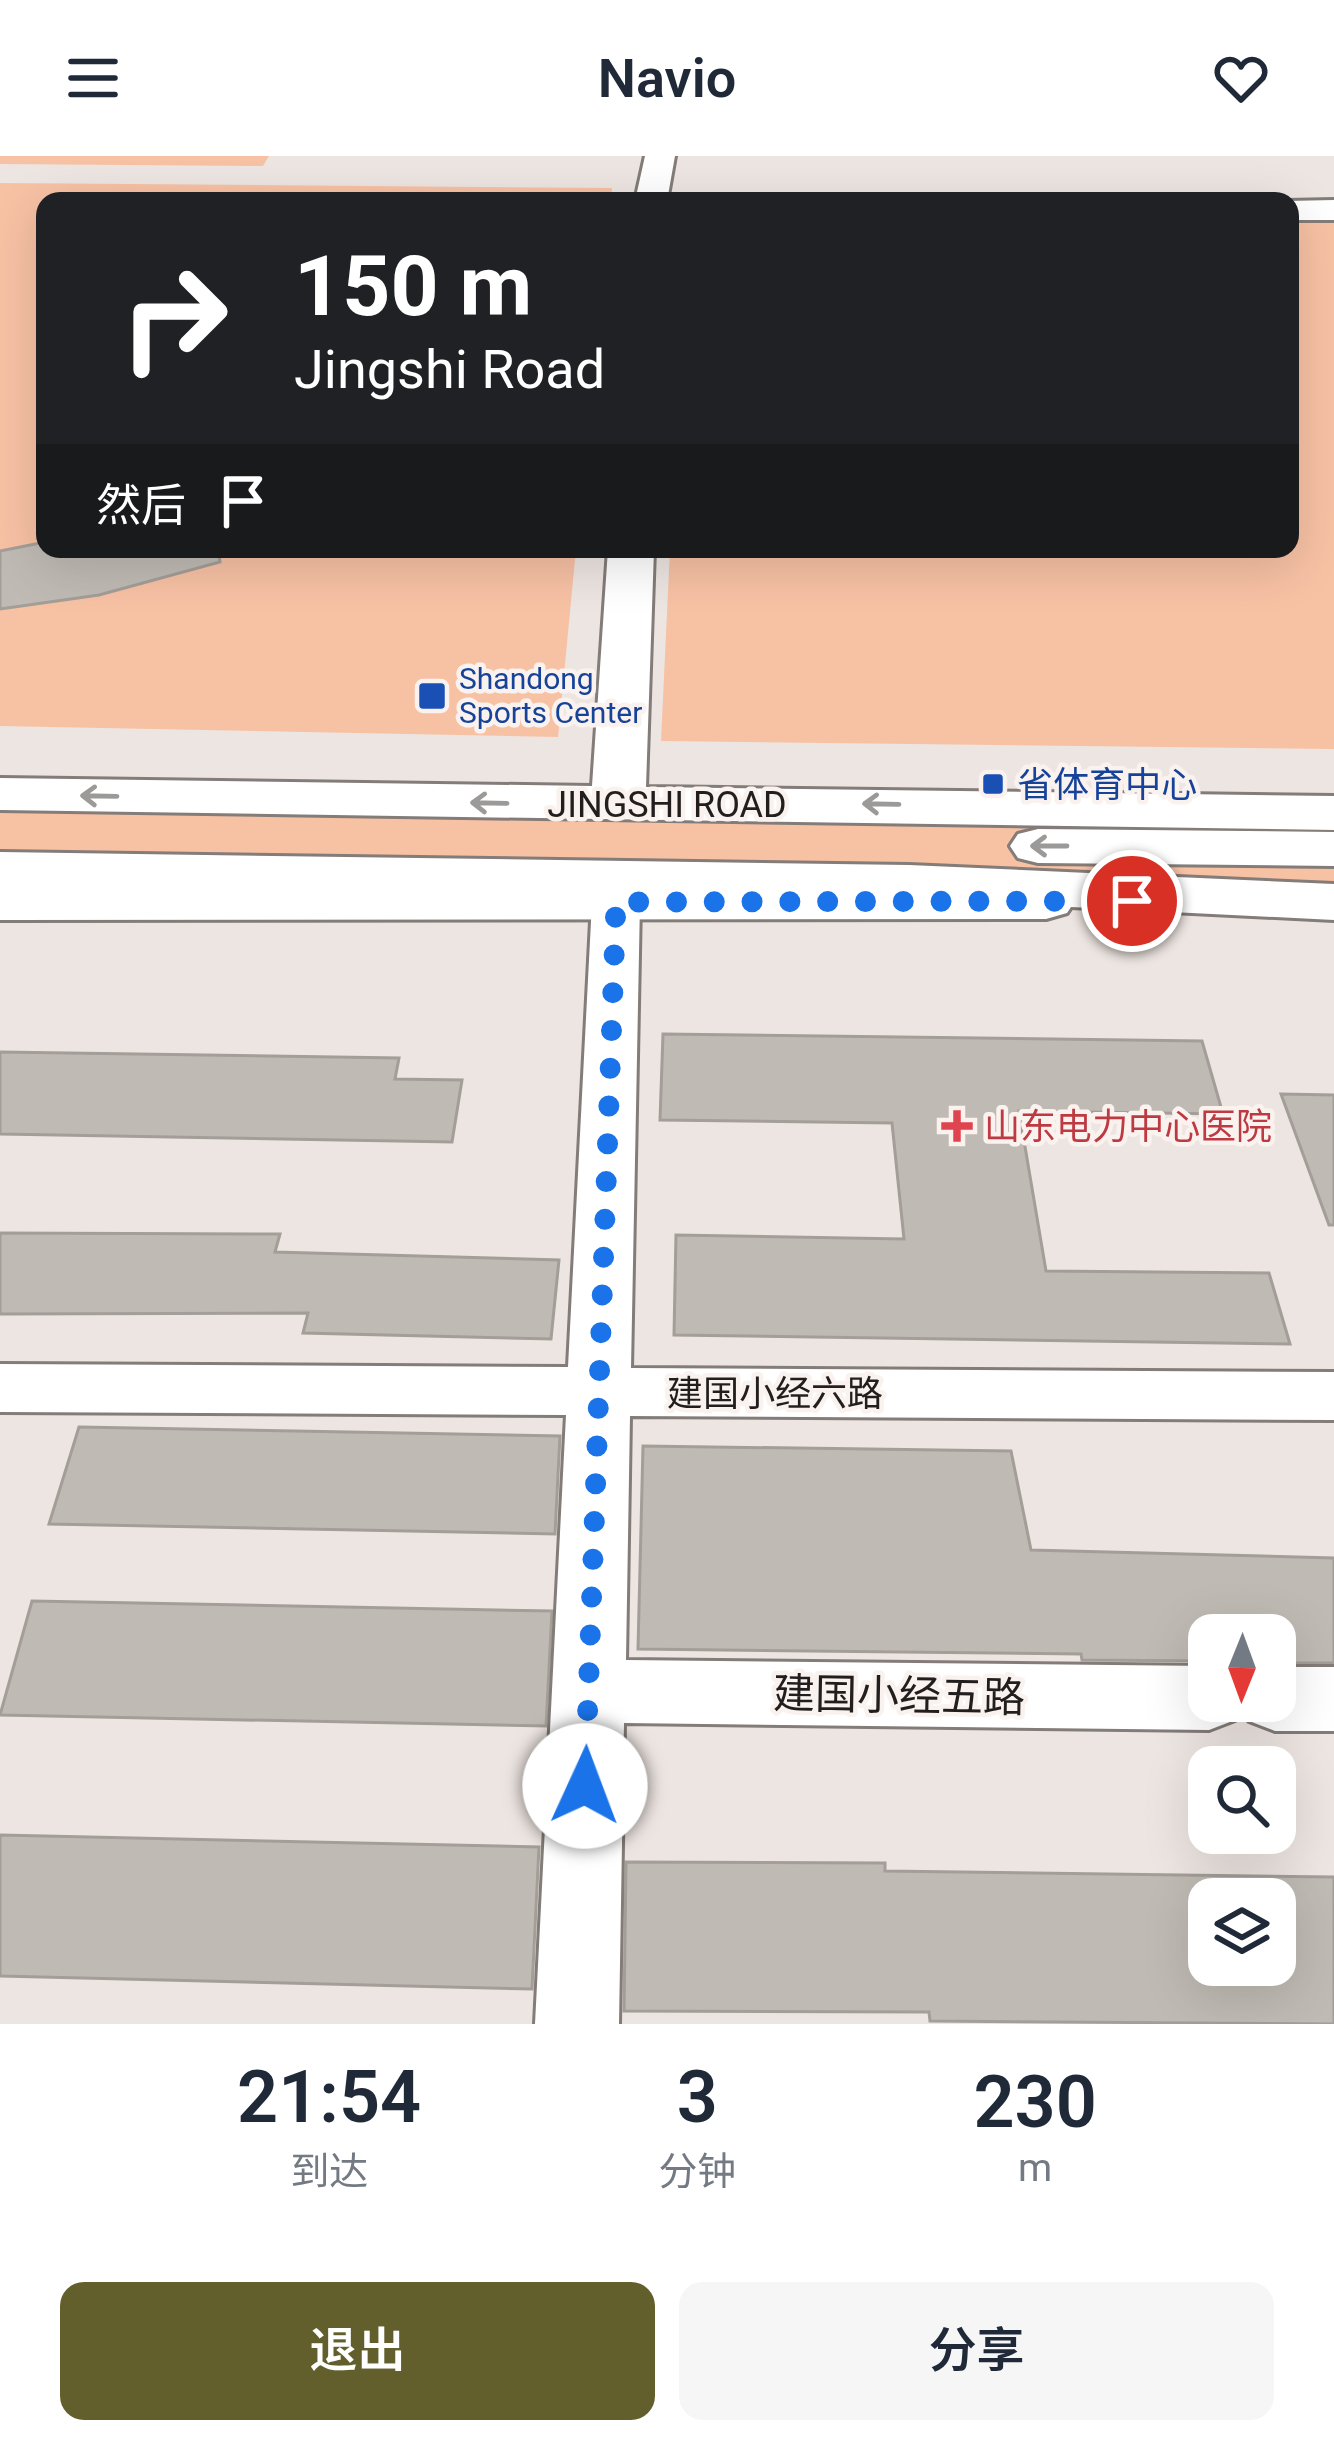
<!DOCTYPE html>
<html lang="zh">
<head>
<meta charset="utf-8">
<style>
	body { margin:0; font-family:Roboto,"Noto Sans SC",sans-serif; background:#f6f6f7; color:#1f2937; height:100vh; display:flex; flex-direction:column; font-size:45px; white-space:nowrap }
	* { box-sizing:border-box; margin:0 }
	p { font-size:39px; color:#747a83 }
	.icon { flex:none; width:66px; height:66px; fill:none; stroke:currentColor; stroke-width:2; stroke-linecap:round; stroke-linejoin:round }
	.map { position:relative; height:1868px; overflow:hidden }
	.side { display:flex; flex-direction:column; background:#fff; flex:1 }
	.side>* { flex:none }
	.guide { position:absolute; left:36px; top:36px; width:1263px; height:366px; border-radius:24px; box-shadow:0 12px 48px #0002; background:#202124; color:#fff; overflow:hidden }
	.needle { width:78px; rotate:181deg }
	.buttons { position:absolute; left:1188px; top:1458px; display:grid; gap:24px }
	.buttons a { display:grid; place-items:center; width:108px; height:108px; border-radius:24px; background:#fff; box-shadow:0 12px 48px #0002; font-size:60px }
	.pin { position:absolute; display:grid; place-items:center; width:102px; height:102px; color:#fff; margin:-51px; border:6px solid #fff; border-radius:50%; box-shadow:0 3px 12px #0007 }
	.me { position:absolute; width:132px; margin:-66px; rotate:2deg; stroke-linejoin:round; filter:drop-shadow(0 0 9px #0008) }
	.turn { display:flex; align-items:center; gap:42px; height:252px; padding:0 60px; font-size:54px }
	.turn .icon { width:156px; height:156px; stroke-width:2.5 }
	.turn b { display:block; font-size:84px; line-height:102px }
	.then { display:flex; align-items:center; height:114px; padding:0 60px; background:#0003; gap:24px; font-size:45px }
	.eta { display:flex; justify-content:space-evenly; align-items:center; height:204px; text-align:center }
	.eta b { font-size:72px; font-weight:600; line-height:84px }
	.primary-button { display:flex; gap:24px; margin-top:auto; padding:24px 60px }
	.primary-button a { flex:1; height:138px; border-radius:24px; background:#635f2c; color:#fff; font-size:48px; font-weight:600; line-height:138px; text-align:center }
	.primary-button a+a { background:#f6f6f7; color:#1f2937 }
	header { display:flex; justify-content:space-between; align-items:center; height:156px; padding:0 60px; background:#fff; font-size:54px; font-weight:600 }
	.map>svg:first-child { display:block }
	.green { fill:#f7c1a4 }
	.building { fill:#c0bab4; stroke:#a39e98; stroke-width:3; fill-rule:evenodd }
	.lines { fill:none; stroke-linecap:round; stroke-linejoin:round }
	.street-casing { stroke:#837c78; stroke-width:6 }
	.secondary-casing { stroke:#837c78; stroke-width:6 }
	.highway-casing { stroke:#837c78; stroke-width:6 }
	.street { fill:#fff; fill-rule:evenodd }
	.secondary { fill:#fff; fill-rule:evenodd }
	.highway { fill:#fff; fill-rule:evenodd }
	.oneway { stroke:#9b9a99 }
	.route { stroke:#1a73e8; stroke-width:21; stroke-dasharray:0 37.8 }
	.transit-dot { fill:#1a4fb4; stroke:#faf2ee; stroke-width:4.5 }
	.health-dot { fill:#e0444e; stroke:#faf2ee; stroke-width:4.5 }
	.labels { text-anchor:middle; stroke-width:9; stroke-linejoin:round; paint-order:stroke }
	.far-transit-label { font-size:30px; fill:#164399; stroke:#faf2ee; text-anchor:start }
	.transit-label { font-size:36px; fill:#164399; stroke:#faf2ee; text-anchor:start }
	.street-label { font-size:36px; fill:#211e1d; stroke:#faf2ee }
	.health-label { font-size:36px; fill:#be3a42; stroke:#faf2ee; text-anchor:start }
	.near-street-label { font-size:42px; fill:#211e1d; stroke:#faf2ee }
</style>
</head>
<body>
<header><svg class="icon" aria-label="menu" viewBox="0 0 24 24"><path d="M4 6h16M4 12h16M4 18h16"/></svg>Navio<svg class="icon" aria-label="heart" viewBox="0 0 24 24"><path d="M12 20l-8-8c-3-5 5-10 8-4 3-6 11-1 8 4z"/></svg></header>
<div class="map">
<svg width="1334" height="1868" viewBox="0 0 1334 1868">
	<rect width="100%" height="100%" fill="#ede5e1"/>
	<path class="green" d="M0 0H269L263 10 0 8Z
		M0 27 612 32 611 45H45V393H576L558 581 0 570Z
		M1290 65H1334V593L661 585 670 393H1290Z
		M0 654 1334 671V727L786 714 0 729Z"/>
	<path class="building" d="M45 386V393H218L220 406 99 439 0 453V395Z
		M663 878 1202 885 1223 958 1019 955 1046 1115 1269 1117 1290 1188 674 1179 676 1079 904 1083 892 967 660 964Z
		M0 896 399 902 395 923 462 924 452 986 0 978Z
		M1281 938 1334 939V1069H1329Z
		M0 1077 280 1078 275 1096 559 1104 551 1183 303 1177 308 1157 0 1158Z
		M79 1271 560 1280 555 1378 49 1368Z
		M643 1290 1011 1295 1031 1394 1334 1402V1507H1275V1479H1209V1505L1082 1504 1081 1498 638 1493Z
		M32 1445 552 1455 546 1570 0 1559Z
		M0 1679 539 1691 532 1833 0 1820Z
		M626 1706 885 1707V1715L1334 1721V1868L930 1865 929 1856 624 1855ZM1209 1743H1275V1809H1209Z"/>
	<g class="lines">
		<defs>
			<path id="street" d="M616 732 633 736 640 746 631 1212 1334 1216V1264L630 1260 626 1504 1209 1510V1545H1275V1511H1334V1575H1275L1249 1565 1242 1550 1235 1564 1209 1574 624 1567 619 1868H535L566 1259 0 1256V1208L568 1211 592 746 599 736Z"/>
			<path id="secondary" d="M645 0H675L667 45H635Z
				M1334 44V64H1290L1287 45Z
				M608 393H654L646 631 1334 640V674L0 654V622L592 630Z
				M1046 727 1067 733 1075 745 1067 757 1046 763 0 764V728Z"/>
			<path id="highway" d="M1038 673 1334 676V710L1038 707 1018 702 1010 690 1018 678Z
				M0 696 909 709 1334 728V764L909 743 0 730Z"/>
		</defs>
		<use href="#street" class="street-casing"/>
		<use href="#secondary" class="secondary-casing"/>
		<use href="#highway" class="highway-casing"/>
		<use href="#street" class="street"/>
		<use href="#secondary" class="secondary"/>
		<use href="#highway" class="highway"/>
	</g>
	<defs><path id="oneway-shaft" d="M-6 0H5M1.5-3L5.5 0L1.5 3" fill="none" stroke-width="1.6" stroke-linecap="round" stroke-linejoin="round" transform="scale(3)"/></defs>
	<g class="oneway">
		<use href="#oneway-shaft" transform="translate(99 640) rotate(-179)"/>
		<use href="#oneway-shaft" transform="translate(489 647) rotate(-179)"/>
		<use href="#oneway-shaft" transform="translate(881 648) rotate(-179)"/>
		<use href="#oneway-shaft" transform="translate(1049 690) rotate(-180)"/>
	</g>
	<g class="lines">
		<path class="route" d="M585 1630 616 746 1132 745"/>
	</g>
	<g class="transit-dot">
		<rect x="417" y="525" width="30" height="30" rx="6"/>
		<rect x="981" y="616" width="24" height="24" rx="6"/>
	</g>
	<path class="health-dot" d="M951 952h12v12h12v12h-12v12h-12v-12h-12v-12h12z"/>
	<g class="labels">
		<g class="far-transit-label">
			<text x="459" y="533">Shandong<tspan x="459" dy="34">Sports Center</tspan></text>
		</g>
		<g class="transit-label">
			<text x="1017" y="641">省体育中心</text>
		</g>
		<g class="street-label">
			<text x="667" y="661">JINGSHI ROAD</text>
			<text x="775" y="1250">建国小经六路</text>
		</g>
		<g class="health-label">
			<text x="984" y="983">山东电力中心医院</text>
		</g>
		<g class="near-street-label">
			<text transform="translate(899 1539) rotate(1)" y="15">建国小经五路</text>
		</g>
	</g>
</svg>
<div class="buttons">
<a><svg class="needle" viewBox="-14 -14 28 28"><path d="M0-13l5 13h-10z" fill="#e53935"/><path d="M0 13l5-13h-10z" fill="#747a83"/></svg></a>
<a><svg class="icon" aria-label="search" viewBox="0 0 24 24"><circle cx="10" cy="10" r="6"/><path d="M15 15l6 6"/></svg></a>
<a><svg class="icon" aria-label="layers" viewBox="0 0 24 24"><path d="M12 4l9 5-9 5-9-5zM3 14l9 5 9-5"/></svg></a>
</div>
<div class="pin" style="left:1132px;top:745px;background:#d93025"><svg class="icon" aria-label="arrive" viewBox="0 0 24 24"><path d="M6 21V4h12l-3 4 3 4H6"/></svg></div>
<svg class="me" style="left:585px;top:1630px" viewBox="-20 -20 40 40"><circle r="19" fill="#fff"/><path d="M0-13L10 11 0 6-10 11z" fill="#1a73e8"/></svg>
<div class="guide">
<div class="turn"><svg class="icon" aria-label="right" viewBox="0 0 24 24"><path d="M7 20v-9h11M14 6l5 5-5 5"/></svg><div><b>150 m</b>Jingshi Road</div></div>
<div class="then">然后<svg class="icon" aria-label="arrive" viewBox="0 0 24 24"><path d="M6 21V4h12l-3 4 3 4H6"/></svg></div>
</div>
</div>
<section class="side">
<div class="eta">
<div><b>21:54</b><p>到达</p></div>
<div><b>3</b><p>分钟</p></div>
<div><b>230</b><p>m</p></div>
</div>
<div class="primary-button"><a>退出</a><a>分享</a></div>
</section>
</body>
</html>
